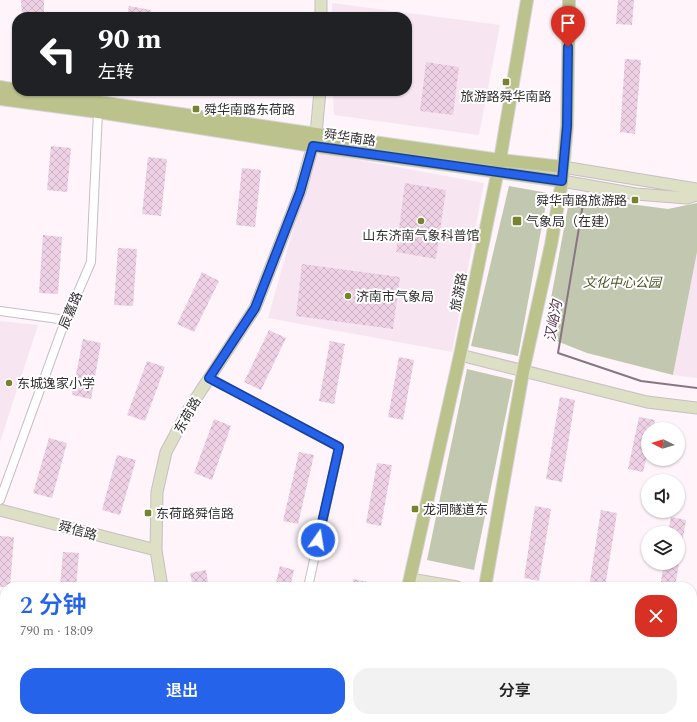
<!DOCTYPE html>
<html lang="zh">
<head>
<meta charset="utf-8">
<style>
	body { margin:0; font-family:Spectral,"Noto Sans SC",serif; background:#f2f2f2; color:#222; height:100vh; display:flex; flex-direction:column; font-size:15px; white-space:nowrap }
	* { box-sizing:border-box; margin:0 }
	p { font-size:13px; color:#767676 }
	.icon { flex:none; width:22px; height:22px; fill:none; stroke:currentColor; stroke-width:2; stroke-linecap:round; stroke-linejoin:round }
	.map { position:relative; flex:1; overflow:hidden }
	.drawer { position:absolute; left:0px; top:582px; width:697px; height:140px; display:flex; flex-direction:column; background:#fff; border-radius:16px 16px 0 0; box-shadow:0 1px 3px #0004 }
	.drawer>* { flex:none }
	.hud { position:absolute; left:12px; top:12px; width:400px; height:84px; border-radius:16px; box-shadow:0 1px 3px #0004; background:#202124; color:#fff; overflow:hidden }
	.needle { width:26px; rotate:275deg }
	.fabs { position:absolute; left:641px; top:422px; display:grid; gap:8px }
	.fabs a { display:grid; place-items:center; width:44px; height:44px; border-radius:50%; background:#fff; box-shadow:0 1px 3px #0004; font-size:20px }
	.pin { position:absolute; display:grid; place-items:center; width:34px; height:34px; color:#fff; margin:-41px -17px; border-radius:50% 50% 50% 0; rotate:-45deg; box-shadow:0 0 4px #0007 }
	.pin .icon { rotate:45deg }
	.me { position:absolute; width:44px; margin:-22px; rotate:13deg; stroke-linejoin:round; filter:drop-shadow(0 0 3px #0008) }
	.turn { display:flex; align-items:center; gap:14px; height:84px; padding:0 20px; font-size:18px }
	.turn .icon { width:52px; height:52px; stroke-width:2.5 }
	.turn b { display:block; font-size:28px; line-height:34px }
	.round { display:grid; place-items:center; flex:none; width:42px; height:42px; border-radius:16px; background:#f2f2f2 }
	.overview { display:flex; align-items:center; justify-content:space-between; height:68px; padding:0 20px }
	h1 { font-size:24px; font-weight:600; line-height:30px; color:#2563eb }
	.primary-button { display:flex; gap:8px; margin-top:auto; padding:8px 20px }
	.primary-button a { flex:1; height:46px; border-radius:16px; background:#2563eb; color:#fff; font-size:16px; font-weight:600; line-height:46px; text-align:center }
	.primary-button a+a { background:#f2f2f2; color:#222 }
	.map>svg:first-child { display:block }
	.built { fill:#f7e6f2 }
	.green { fill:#c2c7af }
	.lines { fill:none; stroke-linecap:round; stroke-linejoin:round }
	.stream { stroke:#8a7583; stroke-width:2 }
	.building { fill:url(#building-cross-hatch) }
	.street-casing { stroke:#c7bec4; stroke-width:10 }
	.secondary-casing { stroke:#c7bec4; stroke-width:13 }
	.primary-casing { stroke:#d6d5d6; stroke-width:14 }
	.street { stroke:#fff; stroke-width:8 }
	.secondary { stroke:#dde0c5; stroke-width:11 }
	.primary { stroke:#bbc28c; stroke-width:12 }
	.route-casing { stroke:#184099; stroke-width:10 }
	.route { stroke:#2563eb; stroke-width:7 }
	.poi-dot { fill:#79832f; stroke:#fff; stroke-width:1.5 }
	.labels { text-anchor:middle; stroke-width:4; stroke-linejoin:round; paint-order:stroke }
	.poi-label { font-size:13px; fill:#322e30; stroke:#fff; text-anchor:start }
	.street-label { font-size:13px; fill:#322e30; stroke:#fff }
	.park-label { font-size:13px; font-style:italic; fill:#4a511f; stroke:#fff }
	.water-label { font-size:14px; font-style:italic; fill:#562f4c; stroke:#fff }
</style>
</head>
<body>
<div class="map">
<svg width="697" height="722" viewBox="0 0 697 722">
	<defs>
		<pattern id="building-cross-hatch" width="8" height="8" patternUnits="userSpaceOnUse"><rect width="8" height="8" fill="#efd1e5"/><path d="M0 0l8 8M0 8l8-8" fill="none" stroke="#cdb4c5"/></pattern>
	</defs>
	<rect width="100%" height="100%" fill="#fef4fa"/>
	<path class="built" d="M332 3 500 25 479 135 334 115 333 91H407V17H332Z
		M315 152 484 183 452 352 268 318Z
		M697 252V378L673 375Z
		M0 321 38 325 0 442Z"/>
	<path class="green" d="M509 186 548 193 518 356 471 346Z
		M570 196 668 209 697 203V252L673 375 587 353 544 336Z
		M467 369 513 380 474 570 427 560Z
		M393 717H441L440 722H392Z"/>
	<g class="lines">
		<path class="stream" d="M584 198 558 353 641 381 697 388"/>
	</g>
	<path class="building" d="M21 0H44V17H22Z
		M618 0H634L632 25 616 24Z
		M129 6 151 10 150 17H127Z
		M625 59 641 60 635 134 620 132Z
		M426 62 459 67 453 115 420 111Z
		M51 146 71 148 67 192 47 190Z
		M148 157 167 159 161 216 142 214Z
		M242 168 261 170 255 227 236 225Z
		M405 183 446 190 436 259 396 252Z
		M43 235 62 237 58 294 39 293Z
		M118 248 137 249 133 306 114 305Z
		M302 264 400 277 393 329 296 316Z
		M202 272 219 281 194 332 177 324Z
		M269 330 286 338 261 390 244 382Z
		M83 339 101 343 91 399 72 395Z
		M330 341 345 344 334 404 319 401Z
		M399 357 414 360 403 420 388 417Z
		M147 361 165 367 145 421 127 415Z
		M560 397 575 400 562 482 546 479Z
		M639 417 655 420 653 429H648V451L643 472 628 469Z
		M214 419 231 426 212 480 194 473Z
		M49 438 67 443 52 498 33 493Z
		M299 452 314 455 298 524 283 521Z
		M117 455 136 460 120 515 102 510Z
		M377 463 392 465 381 526 366 523Z
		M535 506 551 509 539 581 524 578Z
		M601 510 617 513 605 587H589Z
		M671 517 686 520 681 550H678V533H668Z
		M0 536 14 537 10 587H0Z
		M63 552 79 553 76 587H60Z
		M664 563H679L675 587H660Z
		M280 566 294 570 290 587H275Z
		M206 570 209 587H193L190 573Z
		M353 579 379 584V587H352Z"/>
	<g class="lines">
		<defs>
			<path id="street" d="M0 311 66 320
				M209 378 339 447 308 587
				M0 500 61 332 91 262 98 112"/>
			<path id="secondary" d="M321 0V17
				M563 167 697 189
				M562 181 636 194 687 198 697 195
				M460 355 647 402 697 408
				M0 510 156 550
				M410 579 457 587
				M162 587 156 550 157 492 166 452 189 409 255 308 300 192 316 134 320 91
				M692 627 697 628
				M47 722 55 717
				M171 722V717"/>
			<path id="primary" d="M0 87 17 90
				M24 91 316 134 500 160 563 167
				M0 99 98 112 313 146 562 181
				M408 587 460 355 500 160 527 0
				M485 587 523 372 551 245 562 181 567 126 569 0
				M383 722 384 717
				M456 722 457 717"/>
		</defs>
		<use href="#street" class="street-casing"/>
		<use href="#secondary" class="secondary-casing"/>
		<use href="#primary" class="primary-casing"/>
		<use href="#street" class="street"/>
		<use href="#secondary" class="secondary"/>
		<use href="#primary" class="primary"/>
	</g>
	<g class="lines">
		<defs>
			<path id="route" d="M318 540 339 447 209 378 255 308 300 192 313 146 562 181 567 126 568 47"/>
		</defs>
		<use href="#route" class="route-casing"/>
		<use href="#route" class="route"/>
	</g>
	<g class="poi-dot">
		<rect x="502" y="78" width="8" height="8" rx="2"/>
		<rect x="192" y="105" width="8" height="8" rx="2"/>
		<rect x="631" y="196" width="8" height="8" rx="2"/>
		<circle cx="421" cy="221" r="4"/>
		<rect x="512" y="216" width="10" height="10" rx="2"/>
		<circle cx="348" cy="296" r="4"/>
		<circle cx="9" cy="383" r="4"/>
		<rect x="411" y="505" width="8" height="8" rx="2"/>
		<rect x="144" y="509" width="8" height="8" rx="2"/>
	</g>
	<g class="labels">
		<g class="poi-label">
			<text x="506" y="101" text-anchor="middle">旅游路舜华南路</text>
			<text x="204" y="114">舜华南路东荷路</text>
			<text x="627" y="205" text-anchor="end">舜华南路旅游路</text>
			<text x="526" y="226">气象局（在建）</text>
			<text x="421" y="240" text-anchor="middle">山东济南气象科普馆</text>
			<text x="356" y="301">济南市气象局</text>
			<text x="17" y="388">东城逸家小学</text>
			<text x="423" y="514">龙洞隧道东</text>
			<text x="156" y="518">东荷路舜信路</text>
		</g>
		<g class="street-label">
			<text transform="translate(350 137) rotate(8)" y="5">舜华南路</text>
			<text transform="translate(458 292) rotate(-79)" y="5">旅游路</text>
			<text transform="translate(70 310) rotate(-67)" y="5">辰嘉路</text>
			<text transform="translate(187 415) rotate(-60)" y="5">东荷路</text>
			<text transform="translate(78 530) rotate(15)" y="5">舜信路</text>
		</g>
		<g class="park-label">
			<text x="622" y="287">文化中心公园</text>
		</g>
		<g class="water-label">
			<text transform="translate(553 321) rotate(-80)" y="5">汉峪沟</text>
		</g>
	</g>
</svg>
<div class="fabs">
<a><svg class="needle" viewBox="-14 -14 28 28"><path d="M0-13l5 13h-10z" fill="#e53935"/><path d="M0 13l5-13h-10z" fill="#767676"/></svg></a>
<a><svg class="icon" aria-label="sound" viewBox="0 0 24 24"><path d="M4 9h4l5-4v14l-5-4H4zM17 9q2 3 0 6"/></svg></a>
<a><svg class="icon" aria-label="layers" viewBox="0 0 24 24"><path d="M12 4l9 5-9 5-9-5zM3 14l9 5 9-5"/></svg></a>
</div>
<div class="pin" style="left:568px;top:47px;background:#d93025"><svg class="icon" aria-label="arrive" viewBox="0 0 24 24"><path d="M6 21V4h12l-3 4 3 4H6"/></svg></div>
<svg class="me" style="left:318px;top:540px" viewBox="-20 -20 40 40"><circle r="17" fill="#2563eb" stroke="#fff" stroke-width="3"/><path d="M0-11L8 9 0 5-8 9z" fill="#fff"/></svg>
<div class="hud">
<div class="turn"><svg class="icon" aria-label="left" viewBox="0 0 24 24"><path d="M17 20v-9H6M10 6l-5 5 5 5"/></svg><div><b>90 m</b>左转</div></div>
</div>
<section class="drawer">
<div class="overview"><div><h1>2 分钟</h1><p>790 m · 18:09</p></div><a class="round" style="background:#d93025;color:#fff"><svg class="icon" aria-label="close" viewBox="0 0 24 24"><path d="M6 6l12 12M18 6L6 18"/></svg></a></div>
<div class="primary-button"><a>退出</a><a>分享</a></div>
</section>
</div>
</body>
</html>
